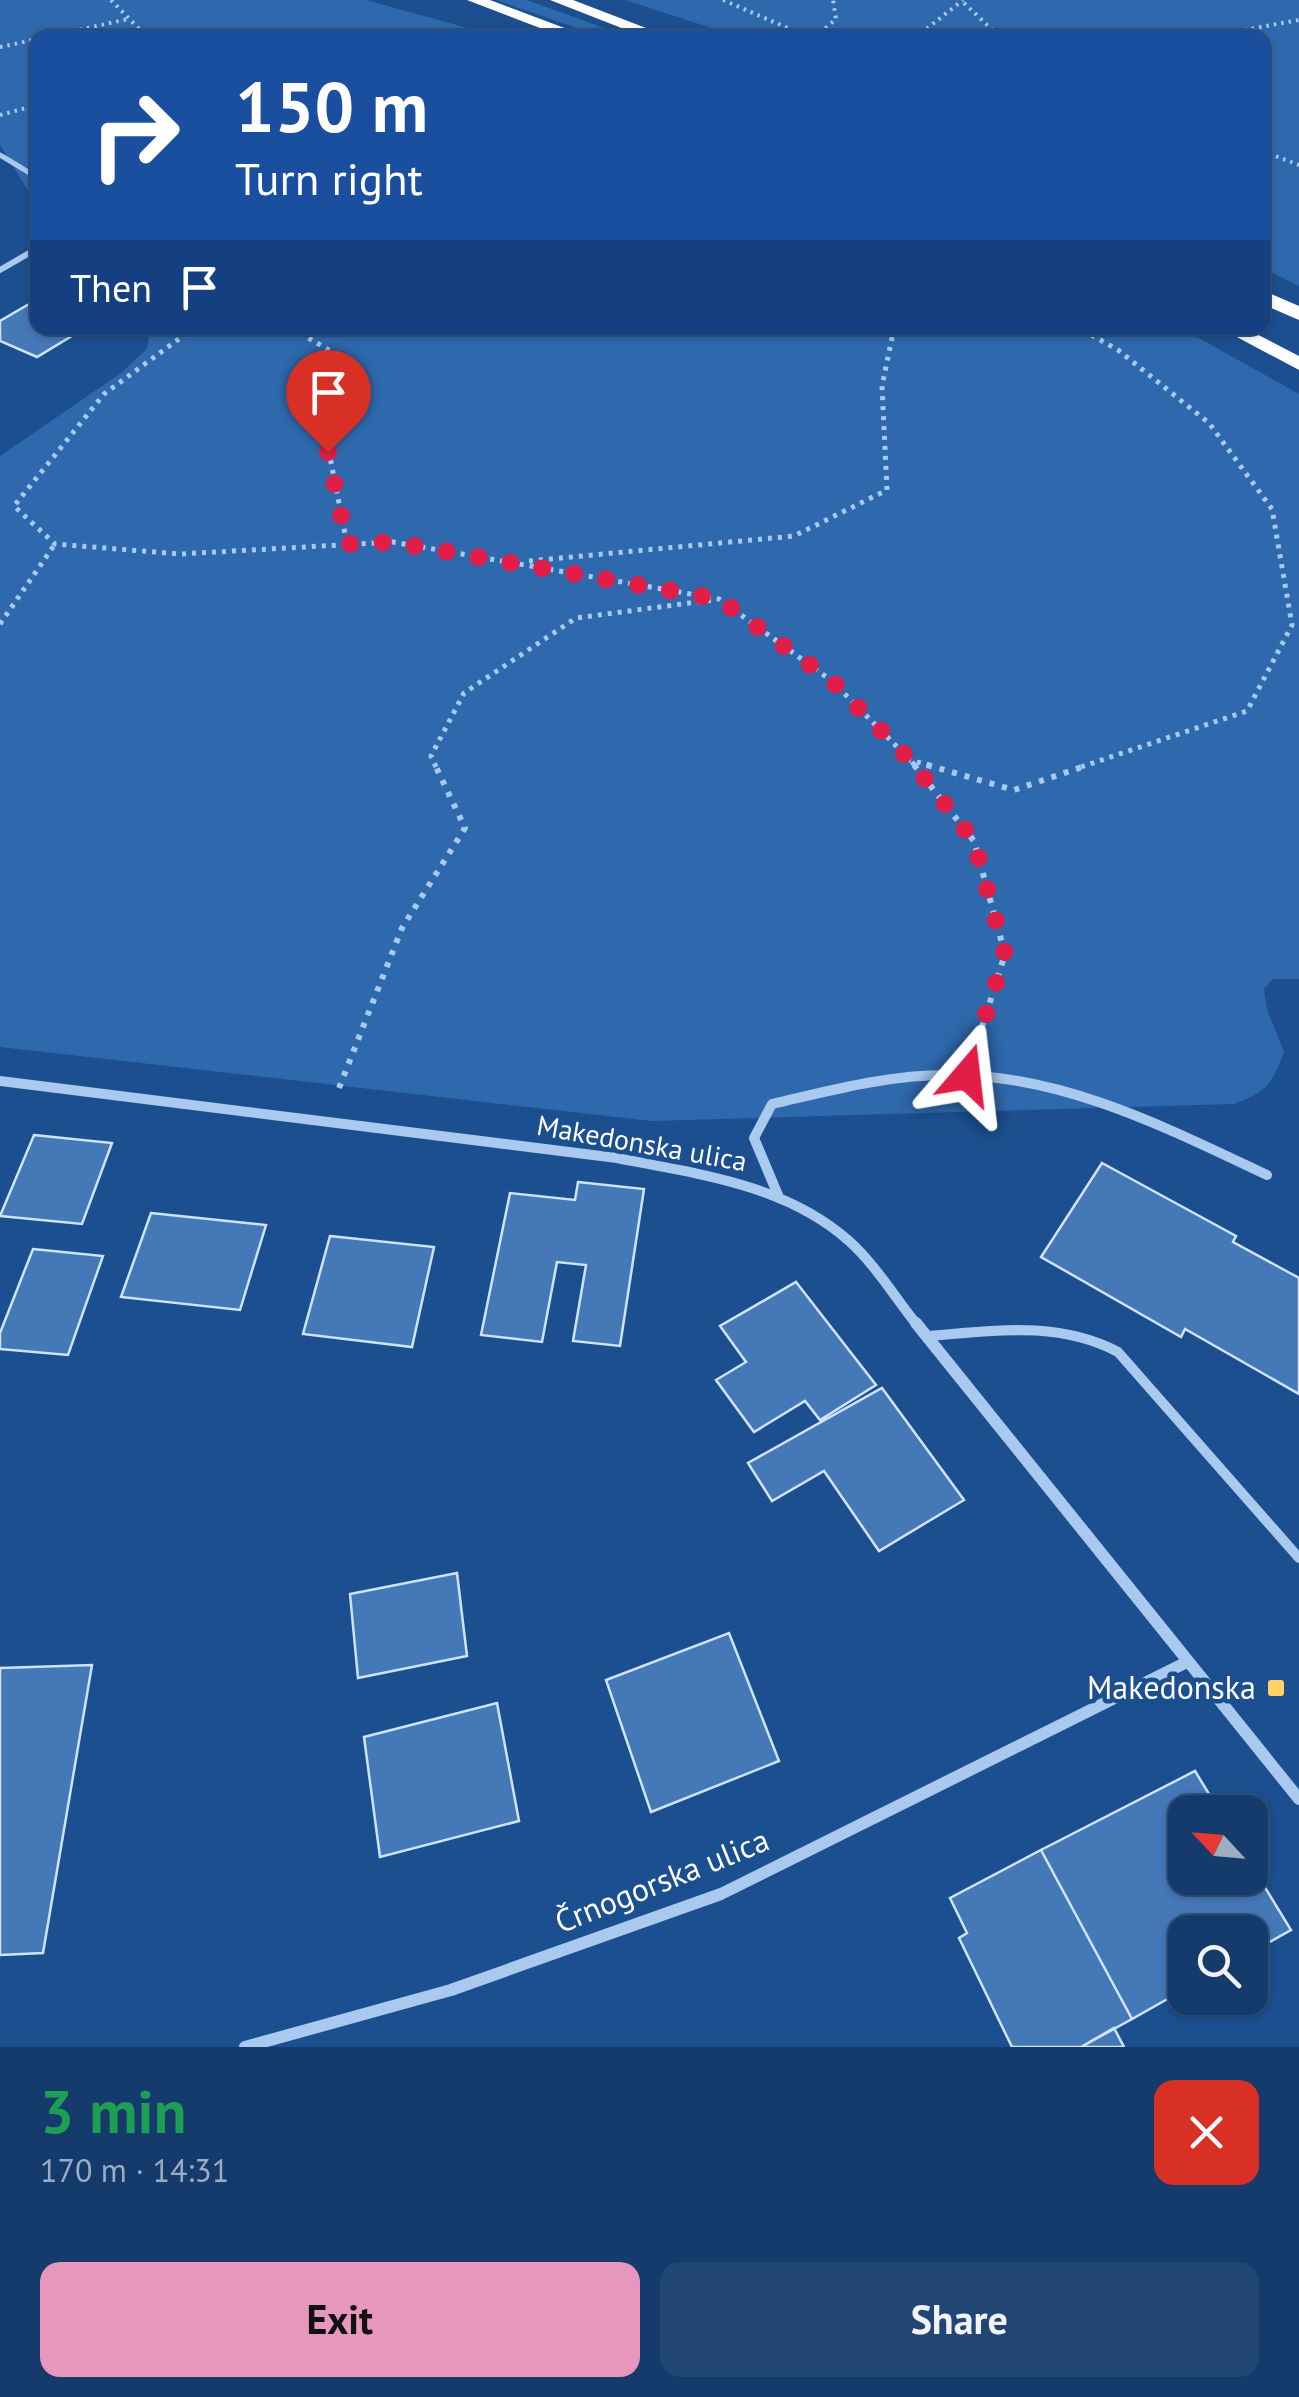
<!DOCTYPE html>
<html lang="en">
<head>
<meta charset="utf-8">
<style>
	body { margin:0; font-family:"PT Sans",sans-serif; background:#214673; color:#f1f3f6; height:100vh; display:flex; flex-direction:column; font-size:38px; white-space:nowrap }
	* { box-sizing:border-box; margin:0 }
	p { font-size:32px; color:#9dadc1 }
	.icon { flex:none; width:55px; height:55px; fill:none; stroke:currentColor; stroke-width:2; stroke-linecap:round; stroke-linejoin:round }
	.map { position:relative; height:2047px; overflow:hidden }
	.sheet { display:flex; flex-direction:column; background:#143b6b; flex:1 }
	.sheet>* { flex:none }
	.top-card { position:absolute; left:30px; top:30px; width:1240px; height:305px; border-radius:20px; box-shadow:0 2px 8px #0004,0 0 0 2px #33557e; background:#1a4fa0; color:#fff; overflow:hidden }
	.needle { width:65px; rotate:296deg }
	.buttons { position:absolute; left:1168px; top:1795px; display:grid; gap:20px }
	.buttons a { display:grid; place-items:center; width:100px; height:100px; border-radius:20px; background:#143b6b; box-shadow:0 2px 8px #0004,0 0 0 2px #33557e; font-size:50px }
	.pin { position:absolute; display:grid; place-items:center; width:85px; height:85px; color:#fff; margin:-102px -42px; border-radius:50% 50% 50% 0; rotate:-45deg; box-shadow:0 0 10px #0007 }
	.pin .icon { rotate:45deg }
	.me { position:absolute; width:110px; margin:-55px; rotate:17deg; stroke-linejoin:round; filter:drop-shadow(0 0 8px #0008) }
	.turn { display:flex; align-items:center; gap:35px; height:210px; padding:0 40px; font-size:45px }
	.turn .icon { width:130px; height:130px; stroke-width:2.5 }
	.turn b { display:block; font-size:70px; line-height:85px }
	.then { display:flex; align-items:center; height:95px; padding:0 40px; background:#0003; gap:20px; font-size:38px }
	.round { display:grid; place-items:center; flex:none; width:105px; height:105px; border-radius:20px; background:#214673 }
	.head { display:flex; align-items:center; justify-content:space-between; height:170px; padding:0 40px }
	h1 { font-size:60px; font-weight:600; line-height:75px; color:#1e9e55 }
	.primary-button { display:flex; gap:20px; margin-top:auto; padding:20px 40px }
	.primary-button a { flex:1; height:115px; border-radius:20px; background:#e797bd; color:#111; font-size:40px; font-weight:600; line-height:115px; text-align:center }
	.primary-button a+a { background:#214673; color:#f1f3f6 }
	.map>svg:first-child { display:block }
	.green { fill:#2e69ad }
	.building { fill:#4478b7; stroke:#cfe3fa; stroke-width:2.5 }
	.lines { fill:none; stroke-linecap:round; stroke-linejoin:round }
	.path-far2 { stroke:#a9c9ee; stroke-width:4; stroke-dasharray:2.5 5; stroke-linecap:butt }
	.path-far1 { stroke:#a9c9ee; stroke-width:5; stroke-dasharray:4 6; stroke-linecap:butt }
	.path { stroke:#a9c9ee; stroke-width:6; stroke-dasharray:5 8; stroke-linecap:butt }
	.lane-far1 { stroke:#a9c9ee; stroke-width:5 }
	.lane { stroke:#a9c9ee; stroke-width:10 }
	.street-far2 { stroke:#a9c9ee; stroke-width:6 }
	.street-far1 { stroke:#a9c9ee; stroke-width:10 }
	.street { stroke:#a9c9ee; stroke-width:12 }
	.highway { fill:#fff; fill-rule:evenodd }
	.route { stroke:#e11d48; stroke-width:18; stroke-dasharray:0 32.4 }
	.poi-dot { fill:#ffd166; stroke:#1b4f8f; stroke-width:4 }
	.labels { text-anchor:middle; stroke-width:9; stroke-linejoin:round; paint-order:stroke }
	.street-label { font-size:28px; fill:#fff; stroke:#1b4f8f }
	.near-poi-label { font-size:32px; fill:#fff; stroke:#1b4f8f; text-anchor:end }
	.near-street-label { font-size:32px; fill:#fff; stroke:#1b4f8f }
</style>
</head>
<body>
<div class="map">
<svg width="1299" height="2047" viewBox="0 0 1299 2047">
	<rect width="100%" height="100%" fill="#1b4f8f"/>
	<path class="green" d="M0 0H366L500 37 38 38 37 205 0 145Z
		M496 0H527L629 37H603Z
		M625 0H1299V286L1263 268 1262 38 739 37Z
		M150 328H1181L1299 394V979H1273L1264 989 1267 1009 1284 1052C1272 1084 1266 1093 1233 1104L651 1121 0 1047V456L121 373 147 349Z"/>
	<path class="building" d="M29 304 38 307V328H85L37 357 0 341V321Z
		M34 1135 112 1143 82 1224 0 1216Z
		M1102 1163 1236 1236 1233 1242 1299 1278V1394L1185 1329 1181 1337 1041 1257Z
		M578 1182 644 1189 620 1346 573 1341 586 1265 557 1262 542 1342 481 1335 510 1193 575 1200Z
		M151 1213 266 1225 240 1310 121 1297Z
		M330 1236 434 1247 412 1347 303 1334Z
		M33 1249 103 1256 68 1355 0 1349V1333Z
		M796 1282 876 1385 820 1420 805 1401 754 1432 716 1380 746 1362 720 1326Z
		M882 1388 964 1500 879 1551 824 1471 772 1501 748 1463Z
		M457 1573 467 1656 358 1678 350 1594Z
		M729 1633 779 1761 651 1812 606 1680Z
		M92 1665 43 1953 0 1955V1668Z
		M497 1703 519 1821 380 1857 364 1737Z
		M1195 1771 1220 1812H1185V1878H1250V1863L1291 1930 1250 1953V1932H1185V1989L1132 2019 1041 1850Z
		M1041 1850 1132 2019 1081 2047H1012L959 1938 967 1933 950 1898Z
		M1114 2028 1124 2047H1081Z"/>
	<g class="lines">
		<path class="path-far2" d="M111 0 148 38
			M723 0 811 38
			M964 3 1001 38
			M43 38 128 19
			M814 38 836 19 833 0
			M915 38 963 0
			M1200 38 1299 20
			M0 47 38 39
			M0 115 38 105
			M1262 151 1299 165
			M292 328 304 335
			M1079 328 1092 335
			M184 335 194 328
			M892 335 895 328"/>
		<path class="path-far1" d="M187 333 104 394 14 506 55 544 180 554 393 542 719 599 832 681 910 760 936 767
			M300 333 339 356 329 452 347 544
			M529 561 794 536 887 490 882 386 893 333
			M0 624 55 544
			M912 762 916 767
			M436 767 431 756 464 693 576 618 712 600
			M1081 767 1247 711 1292 625 1272 509 1209 423 1118 350 1088 333"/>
		<path class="path" d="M914 765 974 841 1005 954 978 1040
			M927 765 1014 790 1088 765
			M339 1088 402 928 465 828 435 765"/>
		<path class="lane-far1" d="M0 155 38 178"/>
		<path class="lane" d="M927 1336C993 1331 1057 1320 1118 1352L1299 1558"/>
		<path class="street-far2" d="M0 270 38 248"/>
		<path class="street-far1" d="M0 1081 617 1158C697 1174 785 1184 849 1241 875 1264 896 1299 918 1326
			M778 1195 754 1138 772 1104C829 1091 887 1075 946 1075 1060 1073 1167 1128 1267 1175"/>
		<path class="street" d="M916 1323 1299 1799
			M245 2047 451 1990 721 1894 1187 1662"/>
		<path class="highway" d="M467 0H490L591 38H566Z
			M550 0H573L672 38H647Z
			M1262 290 1299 306V320L1262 304Z
			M1220 328H1245L1299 356V370Z"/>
	</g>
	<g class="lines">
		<path class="route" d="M328 452 347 544 392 542 719 599 832 681 910 760 974 841 1005 954 967 1075"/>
	</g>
	<rect class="poi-dot" x="1266" y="1678" width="20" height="20" rx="5"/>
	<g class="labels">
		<g class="street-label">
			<text transform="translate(642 1143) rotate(10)" y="10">Makedonska ulica</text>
		</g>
		<g class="near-poi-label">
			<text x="1256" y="1699">Makedonska</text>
		</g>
		<g class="near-street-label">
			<text transform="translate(662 1881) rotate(-22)" y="11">Črnogorska ulica</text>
		</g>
	</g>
</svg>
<div class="buttons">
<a><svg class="needle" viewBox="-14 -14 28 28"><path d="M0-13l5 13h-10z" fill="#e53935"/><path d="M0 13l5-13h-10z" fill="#9dadc1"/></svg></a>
<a><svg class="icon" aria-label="search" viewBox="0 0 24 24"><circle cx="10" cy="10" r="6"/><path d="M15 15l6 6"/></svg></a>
</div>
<div class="pin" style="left:328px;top:452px;background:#d93025"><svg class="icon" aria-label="arrive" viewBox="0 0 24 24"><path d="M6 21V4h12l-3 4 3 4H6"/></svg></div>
<svg class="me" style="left:967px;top:1075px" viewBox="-20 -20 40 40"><path d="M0-17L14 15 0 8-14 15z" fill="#e11d48" stroke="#fff" stroke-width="4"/></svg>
<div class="top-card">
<div class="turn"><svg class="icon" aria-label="right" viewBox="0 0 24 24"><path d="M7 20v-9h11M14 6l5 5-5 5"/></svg><div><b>150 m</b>Turn right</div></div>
<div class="then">Then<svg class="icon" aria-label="arrive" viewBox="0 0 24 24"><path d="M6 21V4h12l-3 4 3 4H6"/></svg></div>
</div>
</div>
<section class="sheet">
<div class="head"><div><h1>3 min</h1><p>170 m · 14:31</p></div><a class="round" style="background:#d93025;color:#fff"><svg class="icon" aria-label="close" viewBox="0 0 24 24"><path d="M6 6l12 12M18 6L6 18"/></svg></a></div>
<div class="primary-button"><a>Exit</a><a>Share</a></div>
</section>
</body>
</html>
